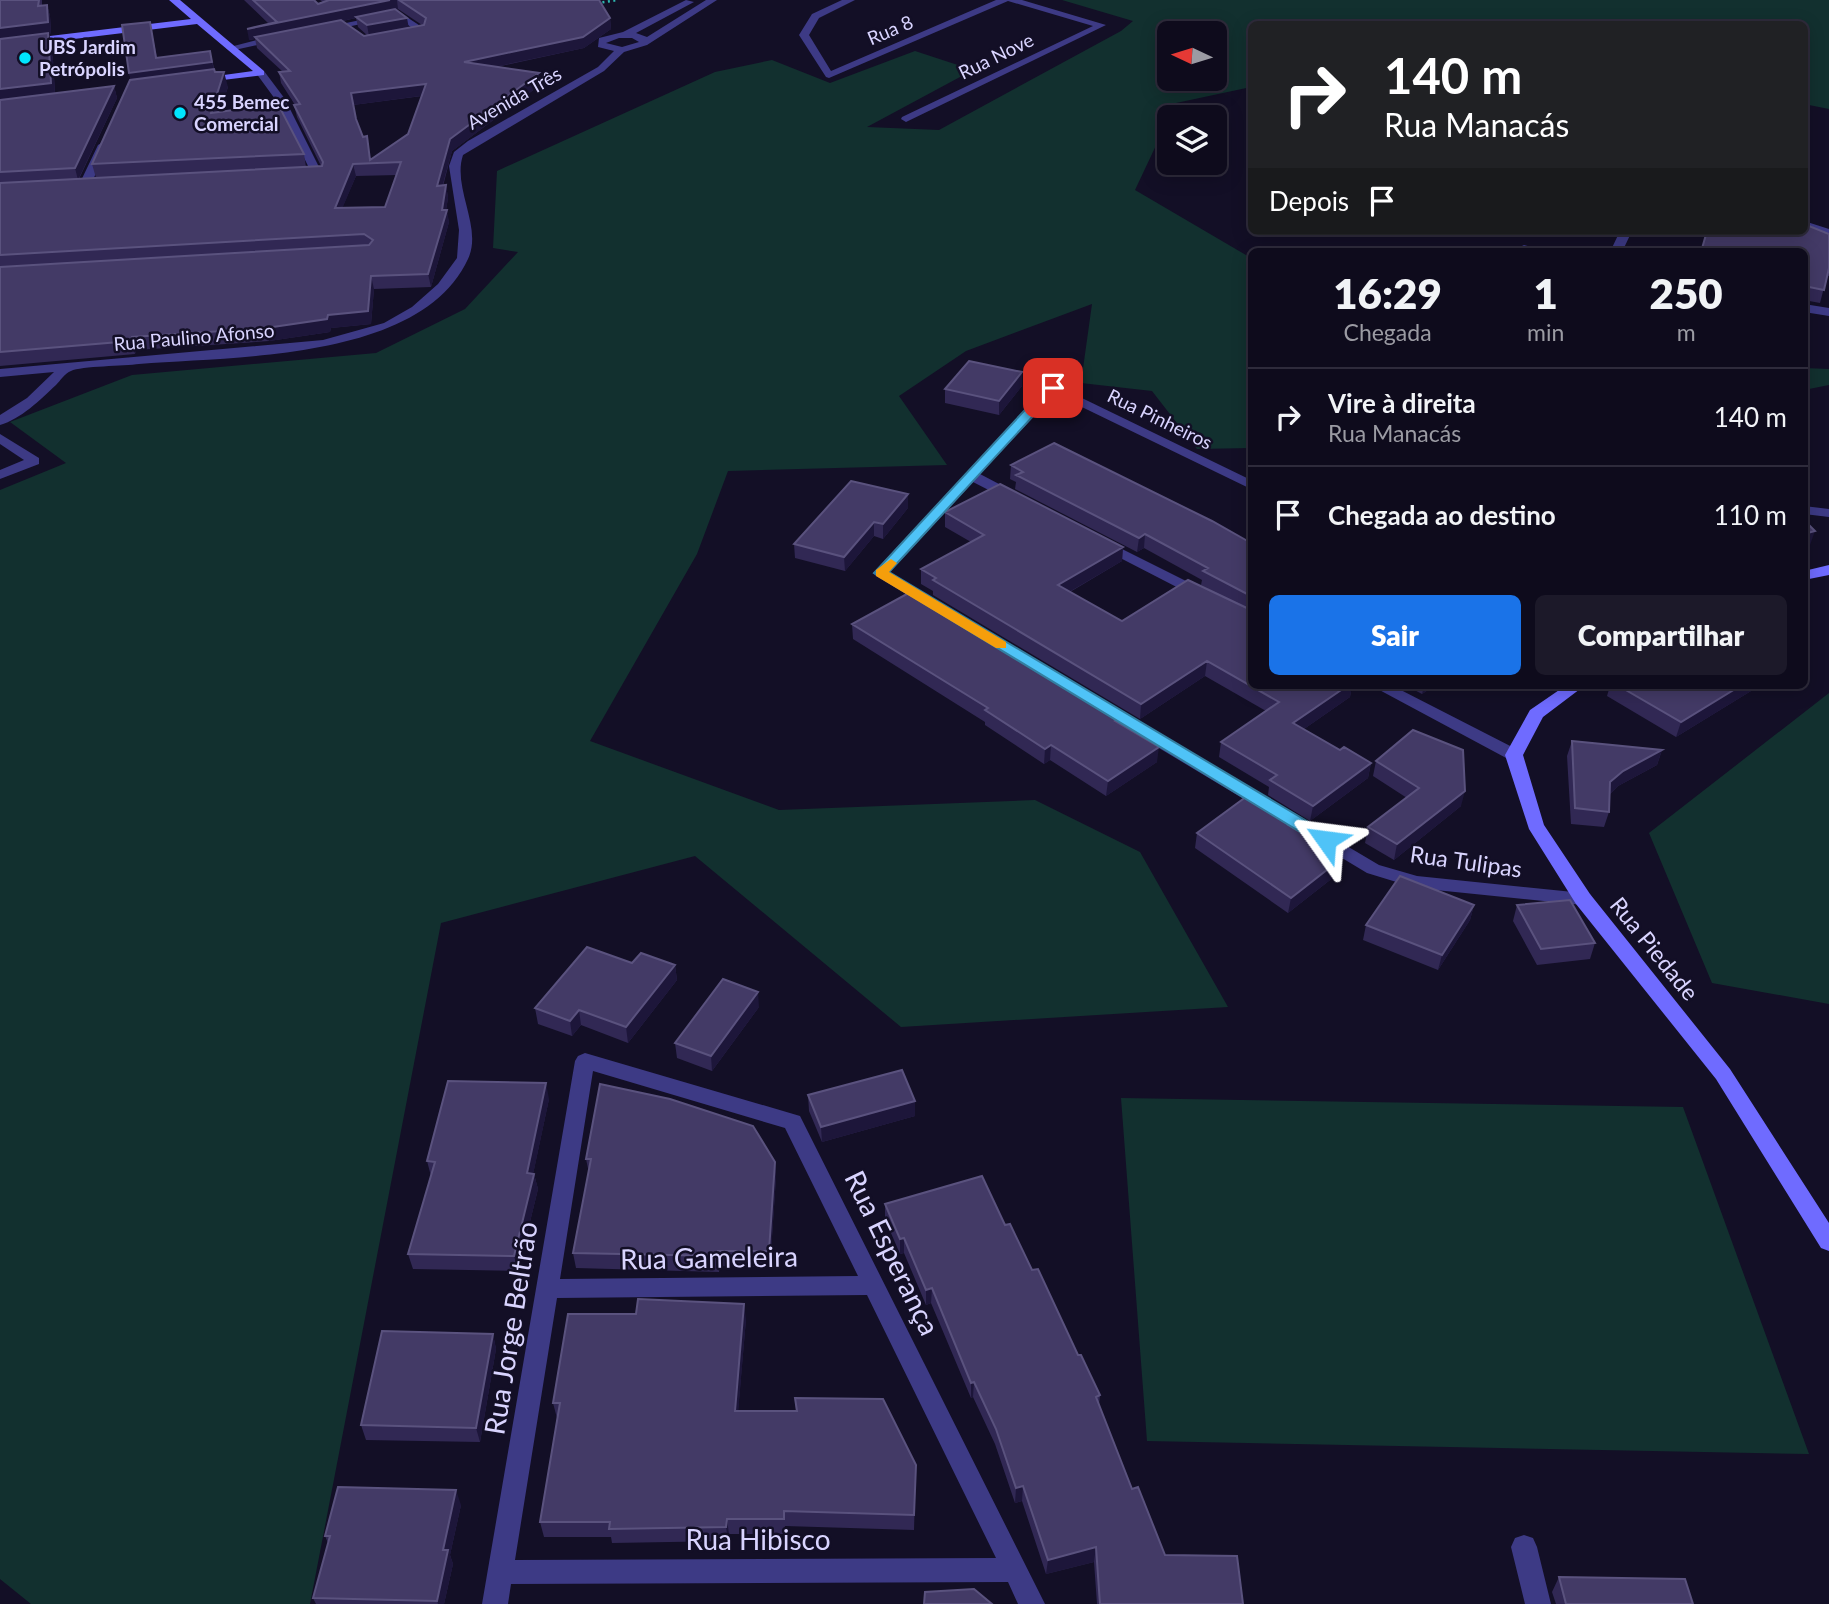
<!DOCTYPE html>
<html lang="pt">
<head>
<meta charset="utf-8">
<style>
	body { margin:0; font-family:Lato,sans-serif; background:#1c1929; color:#f1f3f6; height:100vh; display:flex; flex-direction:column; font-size:26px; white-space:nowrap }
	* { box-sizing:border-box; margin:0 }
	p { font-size:23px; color:#9b9ba3 }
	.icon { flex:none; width:38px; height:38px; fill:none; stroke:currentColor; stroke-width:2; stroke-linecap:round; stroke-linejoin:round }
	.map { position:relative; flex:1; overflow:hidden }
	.panel { position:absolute; left:1248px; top:248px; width:560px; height:441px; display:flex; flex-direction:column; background:#0e0b1c; border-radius:10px; box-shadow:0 4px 18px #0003,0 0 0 2px #2e2b3b }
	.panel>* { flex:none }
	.top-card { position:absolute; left:1248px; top:21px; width:560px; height:214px; border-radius:10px; box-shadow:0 4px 18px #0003,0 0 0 2px #2e2b3b; background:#202124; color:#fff; overflow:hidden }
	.needle { width:46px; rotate:274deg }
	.tools { position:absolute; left:1157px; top:21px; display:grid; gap:14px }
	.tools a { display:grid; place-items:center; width:70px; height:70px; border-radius:10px; background:#0e0b1c; box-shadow:0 4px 18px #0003,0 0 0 2px #2e2b3b; font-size:35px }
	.pin { position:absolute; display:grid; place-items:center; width:60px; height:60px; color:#fff; margin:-30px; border-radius:14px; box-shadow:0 4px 10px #0006 }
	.me { position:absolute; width:77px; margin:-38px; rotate:301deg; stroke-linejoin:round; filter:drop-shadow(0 0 5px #0008) }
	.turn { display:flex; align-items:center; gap:24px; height:147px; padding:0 21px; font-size:32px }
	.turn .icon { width:91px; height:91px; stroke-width:2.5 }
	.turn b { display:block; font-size:49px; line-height:60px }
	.then { display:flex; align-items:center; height:66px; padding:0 21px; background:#0003; gap:14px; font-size:26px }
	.eta { display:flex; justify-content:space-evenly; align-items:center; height:119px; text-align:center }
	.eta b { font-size:42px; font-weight:800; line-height:49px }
	.button { display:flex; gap:14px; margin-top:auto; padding:14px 21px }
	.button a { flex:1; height:80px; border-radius:10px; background:#1a73e8; color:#fff; font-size:28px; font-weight:800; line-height:80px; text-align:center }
	.button a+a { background:#1c1929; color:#f1f3f6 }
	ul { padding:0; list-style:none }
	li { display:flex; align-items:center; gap:21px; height:98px; padding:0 21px; border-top:2px solid #2e2b3b }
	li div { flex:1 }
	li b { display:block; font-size:26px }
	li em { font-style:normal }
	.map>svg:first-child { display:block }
	.green { fill:#12302f; fill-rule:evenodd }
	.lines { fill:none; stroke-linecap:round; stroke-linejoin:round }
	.path { stroke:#2fb8b0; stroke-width:2.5; stroke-dasharray:2 3.5; stroke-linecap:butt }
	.lane { fill:#3d3a85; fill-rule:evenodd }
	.street { fill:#3d3a85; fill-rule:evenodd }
	.secondary { fill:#6f6bff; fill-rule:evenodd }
	.wall { fill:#312854; fill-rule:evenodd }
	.shaded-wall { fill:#1d163a }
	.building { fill:#433a66; stroke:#5a527e; stroke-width:2; fill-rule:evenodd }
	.route { fill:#4fc3f7; stroke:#337fa1; stroke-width:2 }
	.slow { fill:#f59e0b }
	.poi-dot { fill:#00e5ff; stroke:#130f26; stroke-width:2.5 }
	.labels { text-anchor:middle; stroke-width:5; stroke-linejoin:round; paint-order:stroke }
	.far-street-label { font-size:19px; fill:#d9d4ff; stroke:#130f26 }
	.far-poi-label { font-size:19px; font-weight:bold; fill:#d9d4ff; stroke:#130f26; text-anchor:start }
	.street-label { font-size:23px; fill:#d9d4ff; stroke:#130f26 }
	.near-street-label { font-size:28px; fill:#d9d4ff; stroke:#130f26 }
</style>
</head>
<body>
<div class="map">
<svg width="1829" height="1604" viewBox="0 0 1829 1604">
	<rect width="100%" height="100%" fill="#130f26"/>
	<path class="green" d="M1062 0H1829V109L1804 104V24H1251V87L1176 103 1135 190 1251 258V448L1197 449 1152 391 1081 383 1092 304 966 351 899 396 947 465 728 471 697 554 590 741 779 810 1035 800 1140 852 1228 1007 901 1027 695 856 441 923 310 1604H31L0 1579V490L66 463 10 422 132 375 376 353 465 309 518 252 493 248 497 171 715 72 772 60 830 83 915 51 973 70 867 127 939 130 1121 31 1133 21ZM1214 33V79H1169V33Z
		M1804 368 1829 369V385L1804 390Z
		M1829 693V1004L1712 983 1649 833Z
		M1121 1098 1683 1107 1809 1454 1147 1441Z"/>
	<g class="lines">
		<path class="path" d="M597 3 618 0"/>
		<path class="lane" d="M399 12 425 29V33H419L397 17 326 31 322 28Z
			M277 35 281 38 280 40 230 51 226 48Z"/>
		<path class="street" d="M686 0 694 2 636 33 647 37 706 0H717L647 45 624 52 604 71 463 155C452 188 483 227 468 259 421 361 235 356 139 364 125 366 81 366 71 371 65 373 60 381 56 385 40 400 21 419 0 425V415L27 398 54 372 0 377V369L323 340 384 323 412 307 438 284 457 258 459 230 449 166 454 152 468 141 598 67 614 51 598 47 599 38 623 32ZM619 38H632L639 42 622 47 606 43Z
			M842 0H855L819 18 809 35 831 71 996 0H1022L1106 25 906 122 901 119 902 117 1093 26 1008 1 829 78 826 77 799 35 812 14Z
			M258 71H264L285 99 323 175 322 177 304 179 299 176 311 172 275 99 256 73Z
			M103 142 108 145 90 187 80 189 78 187 98 145Z
			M1804 221 1829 229V236L1804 228Z
			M1620 231H1632L1622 252H1610Z
			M1524 245 1542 250 1544 252 1520 251V247Z
			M1804 304 1829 308V316L1804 312Z
			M1053 384 1251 480V489L1055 394 980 474 1020 495V501H1010L973 482 890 572 936 600 939 603 936 606H926L876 576 873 573 876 570 1048 385Z
			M0 434 39 458V464L0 479V470L24 460 0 444Z
			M1804 506 1829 509V517L1804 514Z
			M1102 539 1206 591 1209 594 1201 599 1196 597 1097 546V540Z
			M1372 686H1393L1520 751 1523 755 1514 760 1508 759Z
			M1105 703 1379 865 1417 876 1583 893 1590 894 1592 899 1590 904 1583 905 1416 888 1367 873 1099 712 1097 708Z
			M585 1053 800 1116 1045 1604H1018L1008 1582 511 1584 508 1604H482L575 1061 578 1056ZM593 1071 785 1128 858 1276 560 1279ZM867 1295 996 1558 515 1560 557 1298Z
			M1524 1535 1533 1538 1537 1547 1551 1604H1525L1511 1547 1515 1538Z"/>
		<path class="secondary" d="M169 0H180L264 71V75L198 83 197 81 202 78 253 71 197 24 0 48V42L191 19Z
			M1829 565V575L1804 580V571Z
			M1565 686H1584L1543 717 1523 755 1544 825 1590 894 1730 1069 1829 1223V1251L1821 1248 1716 1079 1576 904 1529 829 1505 755 1530 710Z"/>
	</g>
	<path class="wall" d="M0 0H42V5H47L50 16 51 33 49 34 52 44 55 93 114 86 117 98 79 179 96 178 92 164 131 80 129 73 150 22 157 58 210 51 215 72 228 87 220 111 304 154 306 167 321 166 297 117 294 105H295L281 83 279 72 282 71 257 48 255 39 249 40 269 24 244 0H314L318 4 323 2 320 0H599L610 18 611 29 584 48 496 67 540 85 452 151 443 186 446 185 448 198 446 210 449 222 431 287 374 289 371 324 331 328 330 332 269 341 136 350 135 354 0 366ZM398 9 422 25 408 28 396 10ZM356 18 358 27 368 36H364L343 21ZM422 96 408 134 371 159 356 119 353 105ZM397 175 385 207 342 208 356 176Z
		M1705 231H1804L1829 234V276H1827L1820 303 1804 300V252Z
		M1022 372V386L999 415 945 403V389Z
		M1011 465 1251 543V686H1352L1350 697 1304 729 1340 750 1371 763 1368 778 1310 821 1268 795 1269 787 1219 757 1221 742 1266 711 1205 676 1140 719 933 595V591L921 584V569L971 542 945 527V512L1123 547 1122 561 1070 592 1122 621 1229 600 1201 585 1202 580 1144 548 1137 552 1015 489 1016 482 1010 479Z
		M908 508 883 539 874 536 845 571 795 558 794 544Z
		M852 624 1124 726 1157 762 1106 796 1050 760 1044 764 985 725V722L853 639Z
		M1407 686H1434L1422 694Z
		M1610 686H1753L1751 691 1676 737 1607 696Z
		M1572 741 1662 750 1657 765 1618 786 1610 794 1609 812 1604 827 1571 824 1567 756Z
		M1376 761 1461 806 1394 860 1365 843 1368 827 1407 798 1373 776Z
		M1295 829 1342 858 1339 873 1288 913 1195 848 1197 833Z
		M1474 905 1470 920 1438 970 1363 940 1366 925Z
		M1517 905 1595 943 1590 959 1537 965 1513 921Z
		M632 963 675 965 677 980 628 1043 581 1025 572 1036 538 1024 535 1008Z
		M759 1007 712 1071 677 1058 675 1043Z
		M808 1095 915 1116 822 1142 809 1111Z
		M549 1099 533 1174H534L538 1189 518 1271 413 1269 408 1254 431 1176 427 1161Z
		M586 1159 775 1162 776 1177 770 1267 720 1266 719 1272 576 1268 573 1253 589 1173Z
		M885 1204 1005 1225 1100 1395 1099 1405 1132 1489 1165 1555 1243 1604H1097L1094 1562 1046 1574 1022 1501 1015 1503 995 1444 973 1397 971 1398 931 1303 926 1305 904 1253 900 1254 885 1219Z
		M746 1319 738 1411H796L795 1398 916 1465 914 1530 785 1526V1534H729L728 1541 612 1543 611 1537H544L540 1522 557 1418 553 1403Z
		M493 1334 496 1349 480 1442 366 1440 361 1425Z
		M461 1505 450 1555 453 1564 444 1604H316L313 1598 328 1543 325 1536Z
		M1559 1577 1693 1604H1556L1552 1592Z"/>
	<path class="shaded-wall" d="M390 0H397L398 9 358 18 356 17V18L257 39 255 37V39L249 40 247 29Z
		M47 5 50 16 51 33 49 34 52 44 55 94 0 101V28Z
		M407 18 409 29 369 36 367 25Z
		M610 18 611 29 584 48 466 73 464 62Z
		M150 22 159 69 212 62 215 73 132 84 129 73 156 58Z
		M224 72 228 87 214 128 211 113Z
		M539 73 540 85 452 151 439 198 437 186 450 139Z
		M426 84 428 95 353 105 351 93Z
		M114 86 117 98 78 180 75 168Z
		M353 164 356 176 337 221 335 208Z
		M446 185 448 198 445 217 447 210 449 222 431 287 428 274Z
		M371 276 374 289 371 324 331 328 330 332 269 341 266 328Z
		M132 337 136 350 135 354 131 341Z
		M1022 372V386L999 415V401Z
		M908 494V508L883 539V524Z
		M874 522V536L845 571 844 557Z
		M1815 531 1810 545 1804 547V534Z
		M1145 534 1144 548 1137 552 1139 538Z
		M1123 547 1122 561 1057 599 1058 585Z
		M1207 661 1205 676 1140 719 1141 704Z
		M1347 686H1352L1350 697 1291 738 1293 723Z
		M1424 686H1434L1422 694Z
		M1740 686H1753L1751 691 1676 737 1681 722Z
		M1125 714 1124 729 1115 721Z
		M1051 745 1050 760 1044 764 1045 749Z
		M1159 747 1157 762 1106 796 1108 781Z
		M1662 750 1657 765 1618 786 1606 797 1610 782 1623 771Z
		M1371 763 1368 778 1310 821 1313 806Z
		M1465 791 1461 806 1394 860 1397 844Z
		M1298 817 1295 832 1288 825Z
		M1342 858 1339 873 1288 913 1291 898Z
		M1474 905 1470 920 1438 970 1442 955Z
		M675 965 677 980 628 1043 626 1027Z
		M758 992 759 1007 712 1071 711 1056Z
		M579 1010 581 1025 572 1036 570 1021Z
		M546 1083 549 1099 530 1189 527 1173Z
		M915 1101V1116L822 1142 821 1127Z
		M775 1162 776 1177 770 1267 769 1251Z
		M534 1174 538 1189 518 1271 514 1256Z
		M904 1238V1253L900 1254V1239Z
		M932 1288 931 1303 926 1305V1290Z
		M744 1304 746 1319 737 1426 735 1411Z
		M493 1334 496 1349 480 1442 476 1428Z
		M974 1382 973 1397 971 1398V1383Z
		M1023 1486 1022 1501 1015 1503 1016 1488Z
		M456 1490 461 1505 450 1555 453 1564 444 1604H438L437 1601 443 1550Z
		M727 1519 729 1534 728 1541 726 1527Z
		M1096 1547 1094 1562 1046 1574 1048 1560Z"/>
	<path class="building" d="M0 0H39L38 6 47 5 48 22 0 28Z
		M253 0H314L318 4 329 0H390L247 29 277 22Z
		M399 0H599L610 18 583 37 464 62 539 73 450 139 437 186 446 185 442 210H447L428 274 371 276 368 311 328 315 327 319 266 328 132 337 131 341 0 352V267L369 245 373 240 364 234 0 255V183L322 166 323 162 294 105 300 104 279 72 290 71 255 37 341 20 364 36 424 25 426 18ZM426 84 408 134 370 160 367 136 363 137 356 119 351 93ZM401 162 385 207 335 208 353 164Z
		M395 9 407 18 367 25 356 17Z
		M150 22 156 58 210 51 212 62 129 73 122 25Z
		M48 33 51 83 0 89V39Z
		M214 69 215 72H224L211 113 278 104 304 154 92 164 130 80Z
		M114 86 75 168 0 172V100Z
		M1804 224 1829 234V268L1824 290 1804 286V252H1701L1707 231H1804Z
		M969 361 1022 372 999 401 945 389Z
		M1054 443 1212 521 1251 543V596L1203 571 1208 568 1145 534 1139 538 1016 475 1023 472 1011 465Z
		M851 481 908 494 883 524 874 522 844 557 794 544Z
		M1000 484 1123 547 1058 585 1122 621 1188 580 1251 610V686H1347L1293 723 1340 750 1344 747 1371 763 1313 806 1270 780 1277 775 1221 742 1279 702 1207 661 1141 704 933 580 936 578 921 569 984 535 945 512Z
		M1804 520 1815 531 1804 534Z
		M916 589 1125 714 1115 721 1159 747 1108 781 1051 745 1045 749 985 710 988 708 852 624Z
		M1619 686H1740L1681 722Z
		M1413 730 1463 750 1465 791 1397 844 1368 827 1419 788 1376 761Z
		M1572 741 1662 750 1623 771 1610 782 1609 812 1575 808Z
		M1254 791 1298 817 1288 825 1342 858 1291 898 1197 833Z
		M1400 876 1474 905 1442 955 1366 925Z
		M1570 900 1595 943 1541 949 1517 905Z
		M587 947 632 963 641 953 675 965 626 1027 579 1010 570 1021 535 1008Z
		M723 979 758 992 711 1056 675 1043Z
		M902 1070 915 1101 821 1127 808 1095Z
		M448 1081 546 1083 527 1173 534 1174 514 1256 408 1254 435 1162 427 1161Z
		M600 1084 670 1099 753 1126 775 1162 769 1251H718V1256L573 1253 591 1159H586Z
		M982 1176 1005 1225 1010 1224 1032 1270 1038 1269 1078 1355H1081L1100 1395 1096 1397 1132 1489 1138 1487 1165 1555 1237 1556 1243 1604H1100L1096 1547 1048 1560 1023 1486 1016 1488 996 1429 974 1382 971 1383 932 1288 926 1290 904 1238 900 1239 885 1204Z
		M638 1299 744 1304 735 1411H797L795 1398 883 1399 916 1465 914 1515 784 1511V1519H727L726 1527 609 1529 610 1522H540L560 1403H553L568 1314H636Z
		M382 1331 493 1334 476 1428 361 1425Z
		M338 1487 456 1490 443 1550H448L437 1601 313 1598 330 1536H325Z
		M1559 1577 1685 1579 1693 1604H1566Z
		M974 1589 992 1604H924L925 1592Z"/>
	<path class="route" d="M1048 385 1059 388 889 572 1332 836V844H1320L874 573Z"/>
	<path class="slow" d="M891 559 897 563 889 572 1006 642V648H996L876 576V570Z"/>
	<g class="poi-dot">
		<circle cx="25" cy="58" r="7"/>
		<circle cx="180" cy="113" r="7"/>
	</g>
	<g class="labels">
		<g class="far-street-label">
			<text transform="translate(890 30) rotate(-23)" y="7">Rua 8</text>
			<text transform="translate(996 56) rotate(-26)" y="7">Rua Nove</text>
			<text transform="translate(514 98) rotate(-30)" y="7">Avenida Três</text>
			<text transform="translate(194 337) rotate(-5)" y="7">Rua Paulino Afonso</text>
			<text transform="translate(1160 419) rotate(26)" y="7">Rua Pinheiros</text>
		</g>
		<g class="far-poi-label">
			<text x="39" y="54">UBS Jardim<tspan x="39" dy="22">Petrópolis</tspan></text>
			<text x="194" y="109">455 Bemec<tspan x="194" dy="22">Comercial</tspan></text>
		</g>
		<g class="street-label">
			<text transform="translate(1466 862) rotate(8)" y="8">Rua Tulipas</text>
			<text transform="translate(1654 949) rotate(51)" y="8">Rua Piedade</text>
		</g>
		<g class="near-street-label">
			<text transform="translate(892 1253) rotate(64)" y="10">Rua Esperança</text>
			<text transform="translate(709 1258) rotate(-1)" y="10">Rua Gameleira</text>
			<text transform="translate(511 1328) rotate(-81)" y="10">Rua Jorge Beltrão</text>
			<text x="758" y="1550">Rua Hibisco</text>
		</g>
	</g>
</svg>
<div class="tools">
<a><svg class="needle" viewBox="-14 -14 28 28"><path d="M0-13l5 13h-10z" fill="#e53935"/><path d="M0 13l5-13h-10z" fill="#9b9ba3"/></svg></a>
<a><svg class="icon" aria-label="layers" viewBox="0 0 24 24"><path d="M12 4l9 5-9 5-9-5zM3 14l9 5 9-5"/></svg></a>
</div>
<div class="pin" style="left:1053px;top:388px;background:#d93025"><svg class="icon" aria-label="arrive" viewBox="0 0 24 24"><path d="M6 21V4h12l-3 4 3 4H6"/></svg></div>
<svg class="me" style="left:1326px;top:840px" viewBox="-20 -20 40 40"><path d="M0-17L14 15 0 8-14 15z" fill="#4fc3f7" stroke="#fff" stroke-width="4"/></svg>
<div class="top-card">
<div class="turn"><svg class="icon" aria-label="right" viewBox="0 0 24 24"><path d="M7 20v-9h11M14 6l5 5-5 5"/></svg><div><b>140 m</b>Rua Manacás</div></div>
<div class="then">Depois<svg class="icon" aria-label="arrive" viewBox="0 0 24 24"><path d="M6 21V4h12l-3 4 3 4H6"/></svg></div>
</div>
<section class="panel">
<div class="eta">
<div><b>16:29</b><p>Chegada</p></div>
<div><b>1</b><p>min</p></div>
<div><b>250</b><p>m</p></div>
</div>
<ul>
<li><svg class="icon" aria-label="right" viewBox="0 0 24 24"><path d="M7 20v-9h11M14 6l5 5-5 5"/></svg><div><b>Vire à direita</b><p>Rua Manacás</p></div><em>140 m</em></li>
<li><svg class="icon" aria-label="arrive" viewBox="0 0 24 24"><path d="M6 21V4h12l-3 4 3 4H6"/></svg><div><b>Chegada ao destino</b></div><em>110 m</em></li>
</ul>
<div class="button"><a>Sair</a><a>Compartilhar</a></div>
</section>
</div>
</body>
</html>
